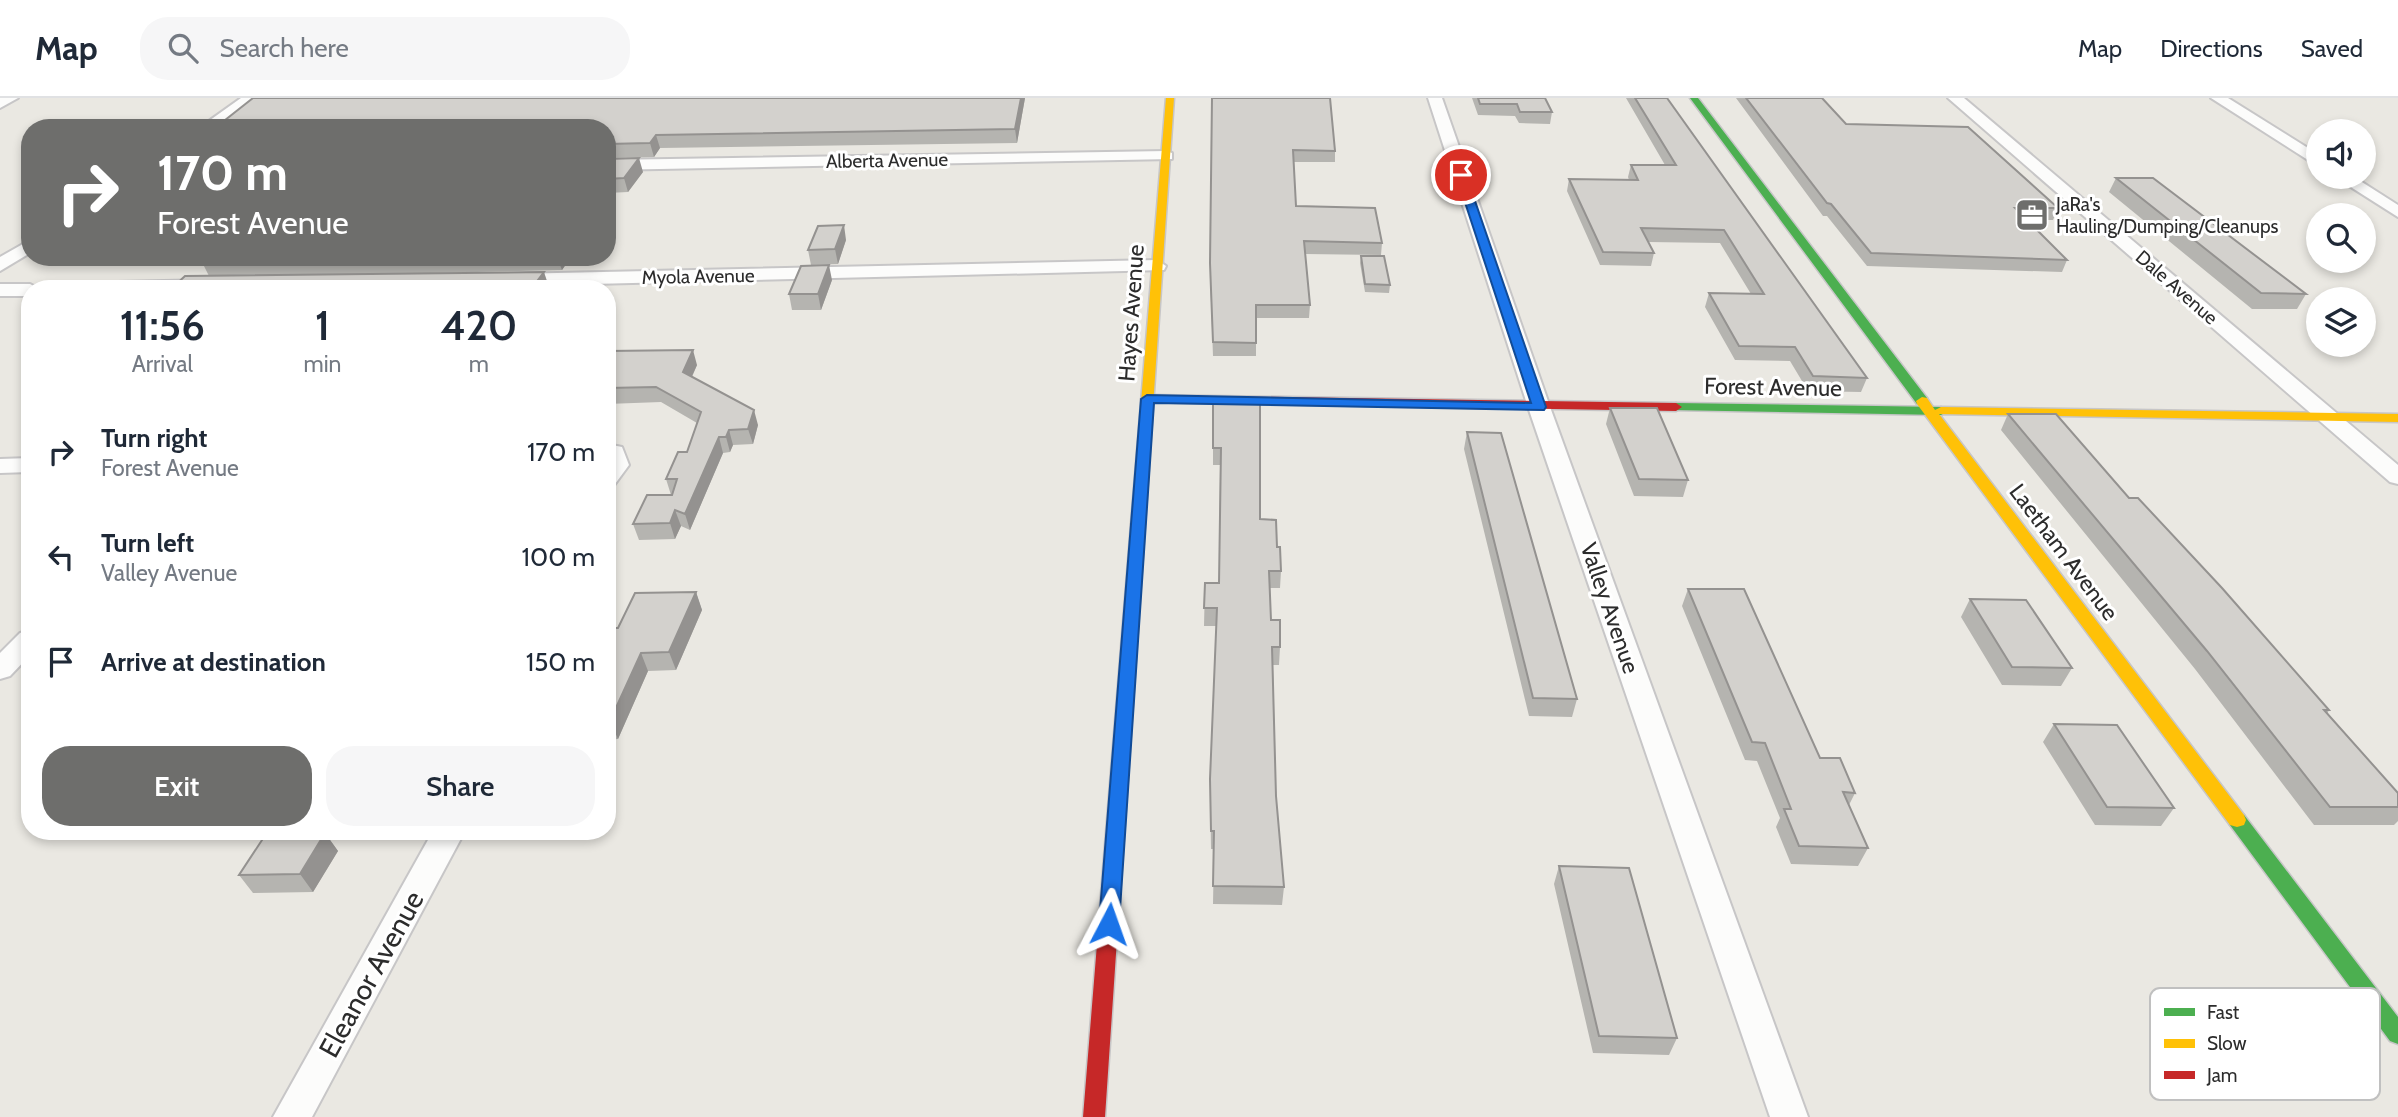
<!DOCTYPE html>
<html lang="en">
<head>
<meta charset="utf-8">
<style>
	body { margin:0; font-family:Cabin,sans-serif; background:#f6f6f7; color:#1f2937; height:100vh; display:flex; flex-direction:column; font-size:26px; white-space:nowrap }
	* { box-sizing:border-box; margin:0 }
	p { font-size:23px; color:#747a83 }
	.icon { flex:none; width:38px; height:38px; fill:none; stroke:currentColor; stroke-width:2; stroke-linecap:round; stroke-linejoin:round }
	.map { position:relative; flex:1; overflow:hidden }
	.drawer { position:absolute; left:21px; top:182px; width:595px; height:560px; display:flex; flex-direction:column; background:#fff; border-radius:28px; box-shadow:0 4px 10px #0003 }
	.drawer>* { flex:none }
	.hud { position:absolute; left:21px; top:21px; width:595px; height:147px; border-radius:28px; box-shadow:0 4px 10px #0003; background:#6e6e6c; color:#fff; overflow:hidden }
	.buttons { position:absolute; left:2306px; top:21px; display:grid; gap:14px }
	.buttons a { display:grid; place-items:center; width:70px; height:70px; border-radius:50%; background:#fff; box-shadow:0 4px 10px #0003; font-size:35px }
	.pin { position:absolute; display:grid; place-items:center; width:60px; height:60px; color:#fff; margin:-30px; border:4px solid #fff; border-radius:50%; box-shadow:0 2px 7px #0007 }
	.me { position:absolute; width:77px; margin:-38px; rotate:4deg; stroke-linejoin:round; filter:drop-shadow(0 0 5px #0008) }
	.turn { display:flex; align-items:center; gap:24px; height:147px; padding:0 21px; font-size:32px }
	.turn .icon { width:91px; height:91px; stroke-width:2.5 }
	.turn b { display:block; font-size:49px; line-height:60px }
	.eta { display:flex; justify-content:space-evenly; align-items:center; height:119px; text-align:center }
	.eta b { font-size:42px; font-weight:600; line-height:49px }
	.cta { display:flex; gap:14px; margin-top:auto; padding:14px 21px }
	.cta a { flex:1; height:80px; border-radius:28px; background:#6e6e6c; color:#fff; font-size:28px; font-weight:600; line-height:80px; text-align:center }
	.cta a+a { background:#f6f6f7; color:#1f2937 }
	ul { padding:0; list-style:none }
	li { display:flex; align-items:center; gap:21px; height:105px; padding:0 21px }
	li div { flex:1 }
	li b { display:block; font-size:26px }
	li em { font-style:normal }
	header { display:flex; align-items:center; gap:42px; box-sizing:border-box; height:98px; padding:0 35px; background:#fff; border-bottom:2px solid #e0e1e3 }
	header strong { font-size:33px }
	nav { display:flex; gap:38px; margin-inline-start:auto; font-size:24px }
	.search { width:490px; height:63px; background:#f6f6f7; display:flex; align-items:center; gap:18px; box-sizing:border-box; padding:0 24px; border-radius:28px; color:#747a83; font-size:26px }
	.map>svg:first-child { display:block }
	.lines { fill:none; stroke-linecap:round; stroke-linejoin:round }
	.street-casing { stroke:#c7c6c7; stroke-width:4 }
	.fast-casing { stroke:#c7c6c7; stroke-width:3 }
	.slow-casing { stroke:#c7c6c7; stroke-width:3 }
	.jam-casing { stroke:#c7c6c7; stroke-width:3 }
	.street { fill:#fcfcfb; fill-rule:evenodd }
	.fast { fill:#4caf50; fill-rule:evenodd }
	.slow { fill:#ffc107; fill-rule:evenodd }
	.jam { fill:#c62828; fill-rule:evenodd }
	.wall { fill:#b5b4b0 }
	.shaded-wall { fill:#949290 }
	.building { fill:#d3d1cd; stroke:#949290; stroke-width:2 }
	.route { fill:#1a73e8; stroke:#114b97; stroke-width:2 }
	.labels { text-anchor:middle; stroke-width:6; stroke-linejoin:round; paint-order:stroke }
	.far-street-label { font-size:19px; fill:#2c2c2c; stroke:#fff }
	.far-poi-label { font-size:19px; fill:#2c2c2c; stroke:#fff; text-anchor:start }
	.street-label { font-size:23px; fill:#2c2c2c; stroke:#fff }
	.near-street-label { font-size:28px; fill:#2c2c2c; stroke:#fff }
	.key { fill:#fff; stroke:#c0c0c0; stroke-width:2 }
	.key-label { font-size:19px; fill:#2c2c2c }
</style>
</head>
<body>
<header>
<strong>Map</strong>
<div class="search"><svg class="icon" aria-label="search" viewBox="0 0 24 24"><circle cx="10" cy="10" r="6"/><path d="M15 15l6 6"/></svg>Search here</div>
<nav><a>Map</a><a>Directions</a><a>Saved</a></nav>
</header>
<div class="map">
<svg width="2398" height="1019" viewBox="0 0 2398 1019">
	<rect width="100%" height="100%" fill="#eae8e2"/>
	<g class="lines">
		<defs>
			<path id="street" d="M0 0H18L0 10Z
				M241 0H258L217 30H199Z
				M1428 0H1442L1550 309 1808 1019H1770L1528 309Z
				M1948 0H1964L2398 367V386L2390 384Z
				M2211 0H2228L2319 57V69Z
				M1166 53 1172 55V61L607 72V62Z
				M2335 79H2354L2398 107V119Z
				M30 142V155L0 173V159Z
				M1157 162 1166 168 1164 172 511 188 502 182 511 176Z
				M210 182 217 184 218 191H63L72 185Z
				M0 186H30L39 191H30V198H0Z
				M607 346 622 349 629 367 615 386 607 388Z
				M30 360V374L0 375V361Z
				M30 532V557L10 578 0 581V555L20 535Z
				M433 733H465L312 1019H273Z"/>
			<path id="fast" d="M1690 0H1698L1927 300V306H1917Z
				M1676 305 1941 309 1948 313 1941 317 1671 312 1670 309Z
				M2237 715 2244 717 2398 919V946L2390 943 2230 727 2228 722 2230 717Z"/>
			<path id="slow" d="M1166 0H1174L1145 426 1138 430 1131 426Z
				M1922 299 1927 300 1935 312 1941 309 2398 316V324L1939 316 2244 717 2246 722 2244 727 2237 729 2230 727 1917 306 1916 303Z"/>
			<path id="jam" d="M1147 297 1676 305 1682 309 1676 313 1142 304 1141 301Z
				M1138 422 1145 426 1105 1019H1083L1131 426Z"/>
		</defs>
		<use href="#street" class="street-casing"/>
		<use href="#fast" class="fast-casing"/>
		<use href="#slow" class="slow-casing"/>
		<use href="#jam" class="jam-casing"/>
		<use href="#street" class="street"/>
		<use href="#fast" class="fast"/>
		<use href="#slow" class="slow"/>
		<use href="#jam" class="jam"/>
	</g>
	<path class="wall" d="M253 0H1025L1017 45 660 50 654 59 607 60V30Z
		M1212 0 1335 53V64H1294L1296 108 1382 145 1381 157 1305 156 1310 207 1309 220H1256V258H1213L1210 177Z
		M1472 0H1545L1552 14 1550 26 1519 25 1515 18 1478 17Z
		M1626 0H1667L1867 280 1861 294 1808 293 1790 263 1735 262 1705 209 1709 195 1751 196 1720 145 1648 144 1654 155 1651 168 1600 167 1567 93 1569 81 1629 82 1628 79 1631 67H1665Z
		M1736 0H1822L1846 26 2058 110 2053 122H2027L2067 162 2062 174 1867 168 1827 118H1823Z
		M607 61 643 74 628 94 607 95Z
		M2116 80 2306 196 2297 211H2252L2109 94Z
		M846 142 838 166 811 167 808 152Z
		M1361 158 1390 187 1389 195 1365 194 1360 165Z
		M208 159H571L562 172 385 176 549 189 209 178 202 164Z
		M832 182 821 212H792L789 196Z
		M607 253 697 267 692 279 758 327 753 346 733 347 730 354 723 355 690 432 681 428 675 441 639 442 633 426 671 397 666 381 687 354 697 325 661 304 607 306Z
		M1213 304 1260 421 1277 449 1281 473 1280 490H1270L1271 522 1280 549 1279 567H1273L1276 698 1284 789 1282 807 1213 806 1214 751H1211L1210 681 1216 528H1204L1205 485H1219L1220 367H1213Z
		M1610 310 1688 382 1683 399 1634 398 1606 326Z
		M2008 316 2129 400 2329 612 2327 616 2398 695V723L2394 727H2314L2195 571 2001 332Z
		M1467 334 1577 601 1572 619 1529 618 1464 351Z
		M1688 491 1820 660 1855 695 1849 707 1868 750 1858 768 1791 766 1776 729 1780 720 1757 663 1745 662 1682 508Z
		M696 494 702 512 676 572 648 573 618 641 607 642V542L618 530Z
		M1970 501 2072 570 2061 588 2002 587 1961 519Z
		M2054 626 2174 710 2161 728 2095 727 2043 644Z
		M325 735 338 753 313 794 253 795 239 777Z
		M1559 768 1677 940 1669 957 1593 955 1554 786Z"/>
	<path class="shaded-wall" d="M1021 0H1025L1017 45 1015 31Z
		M656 37 660 50 654 59 650 45Z
		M639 60 643 74 628 94 624 80Z
		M844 127 846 142 838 166 835 151Z
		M557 159H571L562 172Z
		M829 167 832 182 821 212 818 196Z
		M544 174 549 189 548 191H531Z
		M693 252 697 267 687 289 683 274Z
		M754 312 758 327 753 346 748 331Z
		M729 332 733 347 730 354 726 339Z
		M719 339 723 355 690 432 685 416Z
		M675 412 681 428 675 441 670 425Z
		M696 494 702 512 676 572 669 554Z
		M641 555 648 573 618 641 610 623Z
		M325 735 338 753 313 794 300 776Z"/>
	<path class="building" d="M253 0H1021L1015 31 656 37 650 45 607 46V30H215Z
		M1212 0H1330L1335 53 1293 52 1296 108 1375 110 1382 145 1304 143 1310 207H1256V245L1213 244 1210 165Z
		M1478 0H1545L1552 14H1520L1517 6H1480Z
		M1635 0H1667L1867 280 1813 278 1795 249 1739 248 1709 195 1764 196 1724 132 1641 130 1654 155 1603 154 1569 81 1638 82 1631 67H1676Z
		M1746 0H1822L1846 26 1968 29 2058 110H2015L2067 162 1871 155 1831 106 1827 105Z
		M639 60 624 80 607 81V61Z
		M2116 80H2153L2306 196 2261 195Z
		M844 127 835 151 808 152 818 128Z
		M1361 158H1384L1390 187 1365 186Z
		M208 159H444L202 164Z
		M829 167 818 196H789L801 168Z
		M544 174 531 191H171L185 178Z
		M693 252 683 274 754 312 748 331 729 332 726 339H719L685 416 675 412 670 425 633 426 647 397H672L677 381H666L678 354H687L701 314 656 289 607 290V253Z
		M1213 304 1260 305V421L1276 422 1277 449H1280L1281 473H1269L1271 522H1280V549H1272L1276 698 1284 789 1213 788 1214 733H1211L1210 681 1217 510H1204L1205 485H1219L1221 350H1213Z
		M1610 310H1657L1688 382 1639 381Z
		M2008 316H2056L2129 400H2138L2222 490 2329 612H2324L2398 695V709H2330L2207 553Z
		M1467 334 1501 335 1577 601 1533 600Z
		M1688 491H1744L1820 660H1840L1855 695 1843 694 1868 750 1799 748 1784 711H1791L1765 645 1752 644Z
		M696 494 669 554 641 555 610 623H607V542L613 530H618L635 495Z
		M1970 501 2026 502 2072 570 2012 569Z
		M2054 626 2117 627 2174 710 2107 709Z
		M325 735 300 776 239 777 266 736Z
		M1559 768 1629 770 1677 940 1599 938Z"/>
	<path class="route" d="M1461 74 1466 77 1546 309 1544 312 1154 305 1119 826 1116 832 1109 834 1102 832 1099 826 1141 301 1147 297 1531 305 1456 77Z"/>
	<defs>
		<symbol id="office-square" viewBox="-11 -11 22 22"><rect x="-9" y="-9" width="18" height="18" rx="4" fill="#6e6e6c" stroke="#fff"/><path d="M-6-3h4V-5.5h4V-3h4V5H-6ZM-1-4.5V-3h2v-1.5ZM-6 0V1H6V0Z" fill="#fff"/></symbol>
	</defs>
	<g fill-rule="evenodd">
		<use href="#office-square" x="2013" y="98" width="38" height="38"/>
	</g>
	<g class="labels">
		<g class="far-street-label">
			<text transform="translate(887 62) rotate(-1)" y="7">Alberta Avenue</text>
			<text transform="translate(698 178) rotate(-1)" y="7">Myola Avenue</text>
			<text transform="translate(2177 189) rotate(41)" y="7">Dale Avenue</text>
		</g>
		<g class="far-poi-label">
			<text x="2056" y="113">JaRa's<tspan x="2056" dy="22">Hauling/Dumping/Cleanups</tspan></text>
		</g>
		<g class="street-label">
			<text transform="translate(1131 215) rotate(-86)" y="8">Hayes Avenue</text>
			<text transform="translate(1773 289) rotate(1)" y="8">Forest Avenue</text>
			<text transform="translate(2064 454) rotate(53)" y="8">Laetham Avenue</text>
			<text transform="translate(1610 510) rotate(71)" y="8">Valley Avenue</text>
		</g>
		<g class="near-street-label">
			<text transform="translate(371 876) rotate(-61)" y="10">Eleanor Avenue</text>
		</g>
	</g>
	<rect x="2150" y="890" width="230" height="112" rx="10" class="key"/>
	<rect x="2164" y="910" width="31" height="8" fill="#4caf50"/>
	<rect x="2164" y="941" width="31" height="9" fill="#ffc107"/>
	<rect x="2164" y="973" width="31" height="8" fill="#c62828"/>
	<g class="key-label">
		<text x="2207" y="921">Fast</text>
		<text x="2207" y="952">Slow</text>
		<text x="2207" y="984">Jam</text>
	</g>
</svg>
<div class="buttons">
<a><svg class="icon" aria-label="sound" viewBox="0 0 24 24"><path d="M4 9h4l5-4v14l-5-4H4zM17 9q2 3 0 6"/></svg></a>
<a><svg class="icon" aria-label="search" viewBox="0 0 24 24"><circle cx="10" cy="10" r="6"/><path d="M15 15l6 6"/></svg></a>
<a><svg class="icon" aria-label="layers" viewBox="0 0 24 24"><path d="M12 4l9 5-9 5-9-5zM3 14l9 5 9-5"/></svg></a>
</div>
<div class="pin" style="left:1461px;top:77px;background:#d93025"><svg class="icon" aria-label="arrive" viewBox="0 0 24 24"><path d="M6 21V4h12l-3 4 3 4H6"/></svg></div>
<svg class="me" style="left:1109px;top:826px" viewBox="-20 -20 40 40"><path d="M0-17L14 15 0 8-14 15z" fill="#1a73e8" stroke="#fff" stroke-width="4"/></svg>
<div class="hud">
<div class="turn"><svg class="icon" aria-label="right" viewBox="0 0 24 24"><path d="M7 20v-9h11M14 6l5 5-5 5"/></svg><div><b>170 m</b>Forest Avenue</div></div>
</div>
<section class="drawer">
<div class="eta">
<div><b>11:56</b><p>Arrival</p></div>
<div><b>1</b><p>min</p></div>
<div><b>420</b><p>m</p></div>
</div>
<ul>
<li><svg class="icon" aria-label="right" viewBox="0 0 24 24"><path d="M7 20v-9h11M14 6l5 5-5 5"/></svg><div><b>Turn right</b><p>Forest Avenue</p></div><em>170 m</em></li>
<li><svg class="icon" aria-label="left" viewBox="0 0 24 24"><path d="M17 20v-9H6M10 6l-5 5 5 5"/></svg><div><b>Turn left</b><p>Valley Avenue</p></div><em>100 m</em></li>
<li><svg class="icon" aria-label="arrive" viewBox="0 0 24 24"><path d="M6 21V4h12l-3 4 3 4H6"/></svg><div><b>Arrive at destination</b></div><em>150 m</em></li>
</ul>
<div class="cta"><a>Exit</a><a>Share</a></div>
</section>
</div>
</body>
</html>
